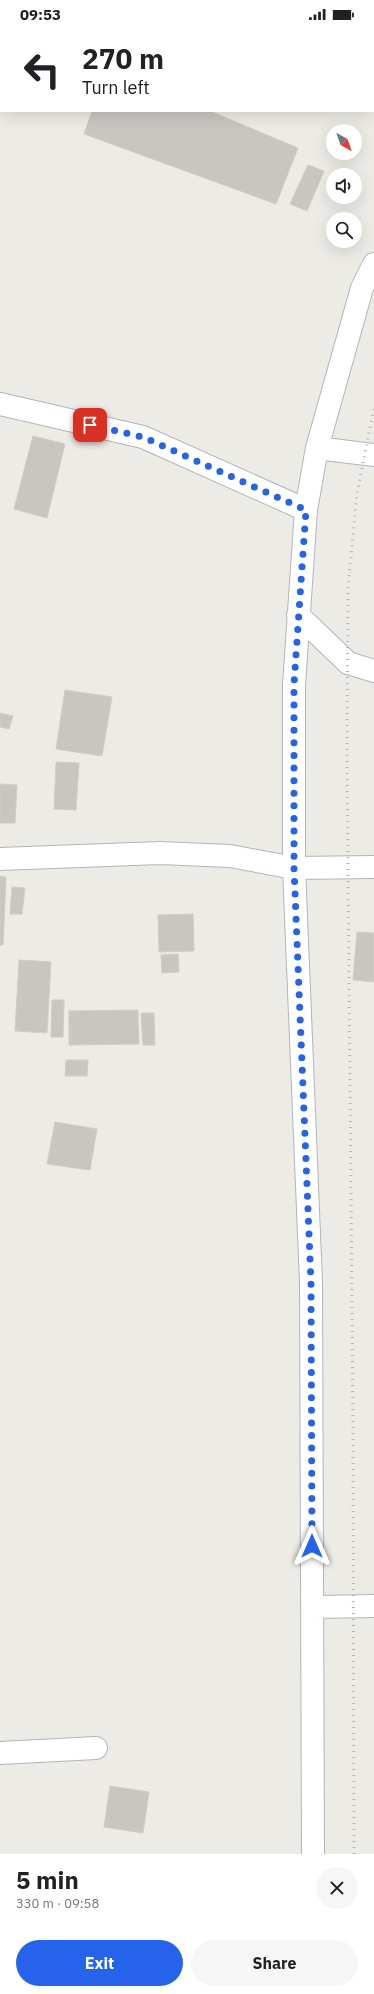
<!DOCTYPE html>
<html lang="en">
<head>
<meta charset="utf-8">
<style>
	body { margin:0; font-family:"IBM Plex Sans",sans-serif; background:#f6f6f6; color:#202124; height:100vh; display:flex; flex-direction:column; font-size:15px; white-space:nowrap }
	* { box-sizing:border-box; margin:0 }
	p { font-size:13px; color:#757577 }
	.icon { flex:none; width:22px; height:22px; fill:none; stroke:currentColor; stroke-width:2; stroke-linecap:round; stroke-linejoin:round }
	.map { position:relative; height:1826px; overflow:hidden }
	.panel { display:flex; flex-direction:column; background:#fff; flex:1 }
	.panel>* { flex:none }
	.guide { position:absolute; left:0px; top:0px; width:374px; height:84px; box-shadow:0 4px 16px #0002; background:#fff; color:#202124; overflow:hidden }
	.needle { width:26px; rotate:140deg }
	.buttons { position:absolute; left:326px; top:96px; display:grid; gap:8px }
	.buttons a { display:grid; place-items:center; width:36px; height:36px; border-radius:50%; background:#fff; box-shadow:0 4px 16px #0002; font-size:20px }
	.pin { position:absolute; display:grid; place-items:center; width:34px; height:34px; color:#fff; margin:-17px; border-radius:8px; box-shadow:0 2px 6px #0006 }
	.me { position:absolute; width:44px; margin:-22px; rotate:0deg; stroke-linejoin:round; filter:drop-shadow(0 0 3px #0008) }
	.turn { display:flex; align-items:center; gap:14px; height:84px; padding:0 16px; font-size:18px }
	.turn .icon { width:52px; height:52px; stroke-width:2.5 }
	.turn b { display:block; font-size:28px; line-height:34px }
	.round { display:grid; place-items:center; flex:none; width:42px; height:42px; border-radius:21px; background:#f6f6f6 }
	.summary { display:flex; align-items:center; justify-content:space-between; height:68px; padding:0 16px }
	h1 { font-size:24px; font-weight:800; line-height:30px }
	.cta { display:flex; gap:8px; margin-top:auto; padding:8px 16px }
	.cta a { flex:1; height:46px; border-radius:24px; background:#2563eb; color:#fff; font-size:16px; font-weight:800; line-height:46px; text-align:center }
	.cta a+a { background:#f6f6f6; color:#202124 }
	.status { display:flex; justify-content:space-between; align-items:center; height:28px; padding:0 20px; background:#fff; direction:ltr }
	.status svg { height:11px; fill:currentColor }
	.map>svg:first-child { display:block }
	.building { fill:#c9c6c2; stroke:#d2ccc4 }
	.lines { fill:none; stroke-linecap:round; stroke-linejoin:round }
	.street-casing { stroke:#b2b5b8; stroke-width:24 }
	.street { stroke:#fff; stroke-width:22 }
	.rail { stroke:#b3b4b4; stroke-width:3; stroke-dasharray:1 5; stroke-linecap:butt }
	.route { stroke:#2563eb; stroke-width:7; stroke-dasharray:0 12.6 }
</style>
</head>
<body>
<div class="status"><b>09:53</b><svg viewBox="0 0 49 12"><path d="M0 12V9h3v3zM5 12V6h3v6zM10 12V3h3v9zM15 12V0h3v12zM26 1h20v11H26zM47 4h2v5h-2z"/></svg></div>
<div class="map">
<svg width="374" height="1826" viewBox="0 0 374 1826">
	<rect width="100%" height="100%" fill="#edebe5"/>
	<path class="building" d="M281 0H337L281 1Z
		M92 83H210L298 120 276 176 84 106Z
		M308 137 324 143 307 183 290 176Z
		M33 408 65 416 47 490 14 481Z
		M65 662 112 669 102 728 56 721Z
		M0 685 13 688 9 701 0 699Z
		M56 734 79 735 76 782 54 781Z
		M0 756 17 757 15 795H0Z
		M0 848 6 849 3 917H0Z
		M12 859 25 860 22 886H10Z
		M193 886 194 923 159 924 158 887Z
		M357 904 374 905V954L353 952Z
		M178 926 179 944 162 945 161 927Z
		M19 932 51 934 47 1005 15 1003Z
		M52 972H64L63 1009H51Z
		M138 982 139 1016 69 1017V983Z
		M141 985H154L155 1017H143Z
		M66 1032H88L87 1048H65Z
		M55 1094 97 1101 90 1142 47 1136Z
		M110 1758 149 1764 143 1805 104 1799Z"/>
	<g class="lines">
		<defs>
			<path id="street" d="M0 376 143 409 306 482
				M317 420 374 427
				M298 587 348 635 374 643
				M0 831 160 825 230 828 294 840 374 839
				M312 1579 374 1578
				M0 1725 96 1720
				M313 1826 311 1255 294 840V657L306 482 317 420 362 260 374 236"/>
		</defs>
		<use href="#street" class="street-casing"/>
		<use href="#street" class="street"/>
		<path class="rail" d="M354 1826 353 1389 347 726 348 559 357 465 374 380"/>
	</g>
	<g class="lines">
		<path class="route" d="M90 397 143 409 306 482 294 656V840L311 1255 312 1518"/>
	</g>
</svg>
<div class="buttons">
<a><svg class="needle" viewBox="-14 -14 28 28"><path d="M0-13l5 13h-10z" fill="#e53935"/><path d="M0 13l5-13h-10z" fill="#757577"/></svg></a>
<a><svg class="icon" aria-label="sound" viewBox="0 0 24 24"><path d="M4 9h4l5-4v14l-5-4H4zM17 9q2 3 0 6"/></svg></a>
<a><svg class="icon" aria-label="search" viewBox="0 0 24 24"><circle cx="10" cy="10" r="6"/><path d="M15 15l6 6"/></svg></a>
</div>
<div class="pin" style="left:90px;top:397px;background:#d93025"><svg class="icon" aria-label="arrive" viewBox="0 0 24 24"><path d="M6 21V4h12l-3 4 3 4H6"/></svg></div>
<svg class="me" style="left:312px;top:1518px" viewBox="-20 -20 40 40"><path d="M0-17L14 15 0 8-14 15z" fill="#2563eb" stroke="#fff" stroke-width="4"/></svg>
<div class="guide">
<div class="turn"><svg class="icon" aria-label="left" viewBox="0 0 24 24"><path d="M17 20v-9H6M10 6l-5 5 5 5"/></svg><div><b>270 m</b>Turn left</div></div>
</div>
</div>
<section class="panel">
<div class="summary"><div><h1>5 min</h1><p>330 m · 09:58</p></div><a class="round"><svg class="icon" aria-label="close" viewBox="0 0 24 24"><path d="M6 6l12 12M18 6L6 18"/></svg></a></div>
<div class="cta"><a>Exit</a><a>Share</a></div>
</section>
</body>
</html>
